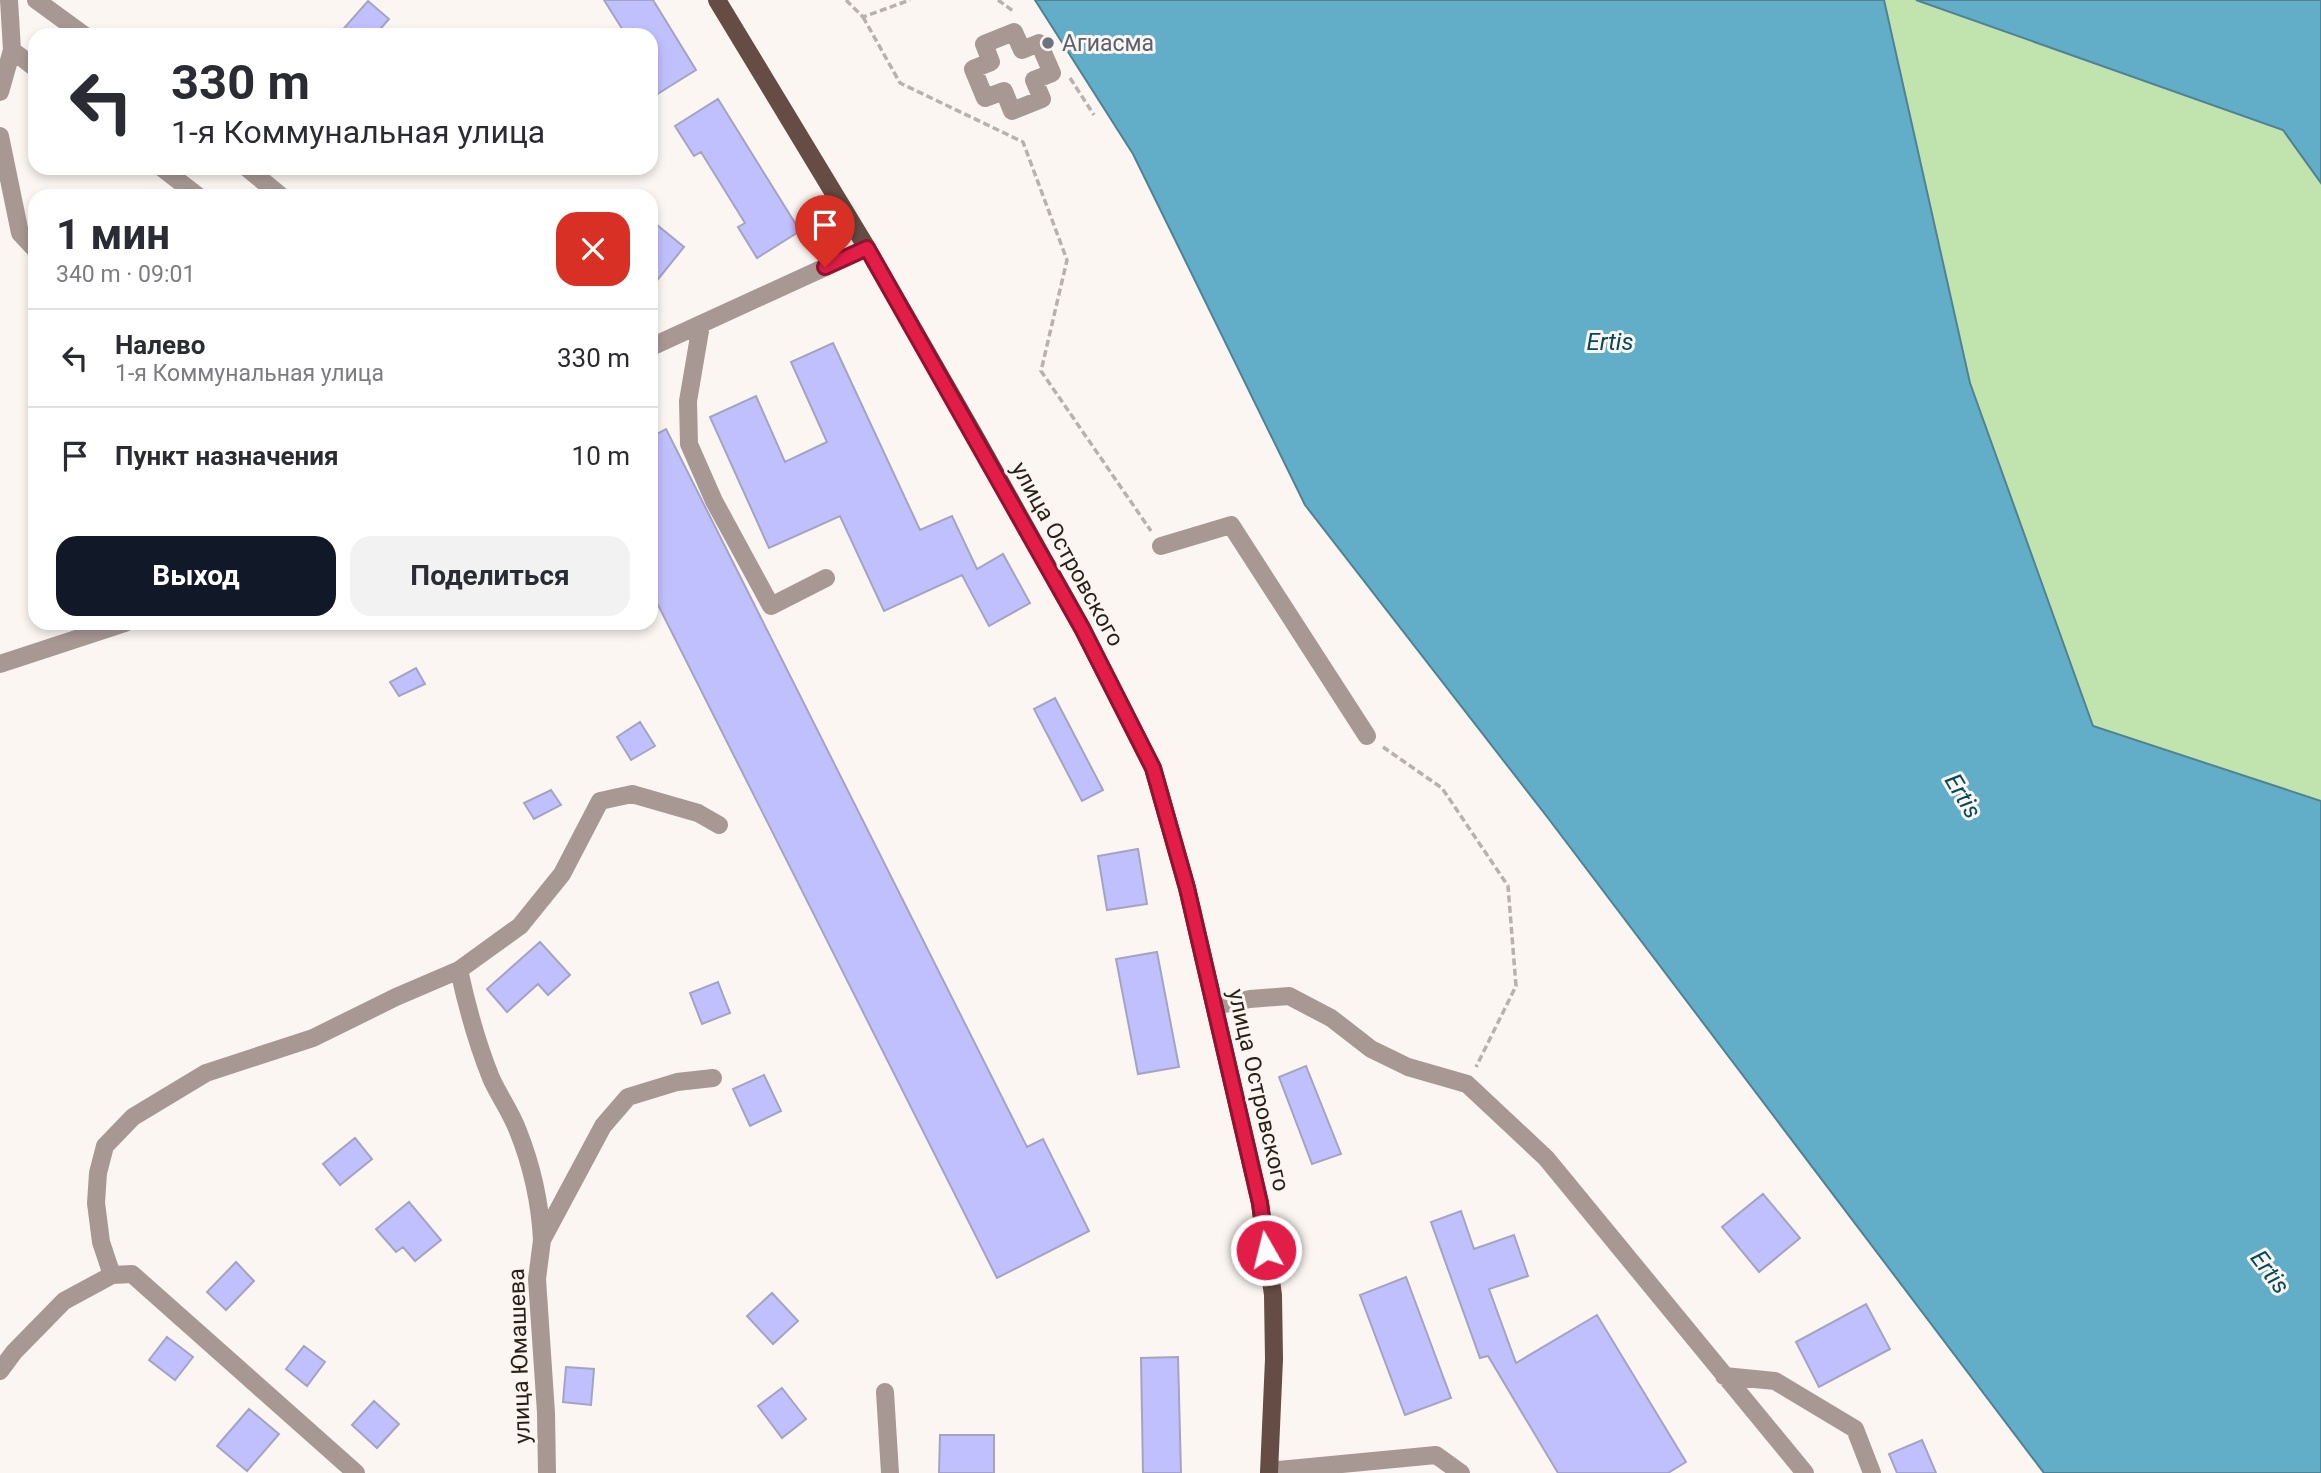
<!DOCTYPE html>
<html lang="ru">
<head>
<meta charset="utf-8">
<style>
	body { margin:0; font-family:Roboto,sans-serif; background:#f2f2f3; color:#2b2b33; height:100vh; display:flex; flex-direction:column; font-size:26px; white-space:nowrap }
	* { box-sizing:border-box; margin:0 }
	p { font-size:23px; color:#7c7c81 }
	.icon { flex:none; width:38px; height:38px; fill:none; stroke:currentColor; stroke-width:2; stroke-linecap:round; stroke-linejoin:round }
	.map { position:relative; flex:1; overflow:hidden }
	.sheet { position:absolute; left:28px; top:189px; width:630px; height:441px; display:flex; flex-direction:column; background:#fff; border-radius:21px; box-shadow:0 4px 10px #0003 }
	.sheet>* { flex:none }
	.hud { position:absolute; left:28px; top:28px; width:630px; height:147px; border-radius:21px; box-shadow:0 4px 10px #0003; background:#fff; color:#2b2b33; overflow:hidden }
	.pin { position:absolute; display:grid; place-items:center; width:60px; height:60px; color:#fff; margin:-72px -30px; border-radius:50% 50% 50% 0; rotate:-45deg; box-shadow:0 0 7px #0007 }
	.pin .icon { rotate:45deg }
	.me { position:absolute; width:77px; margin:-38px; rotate:352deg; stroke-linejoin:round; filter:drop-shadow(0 0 5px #0008) }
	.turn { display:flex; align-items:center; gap:24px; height:147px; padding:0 28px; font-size:32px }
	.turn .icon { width:91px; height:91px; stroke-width:2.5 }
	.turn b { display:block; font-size:49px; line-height:60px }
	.round { display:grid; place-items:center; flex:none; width:74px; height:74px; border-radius:21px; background:#f2f2f3 }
	.overview { display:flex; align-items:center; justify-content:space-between; height:119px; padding:0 28px }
	h1 { font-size:42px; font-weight:700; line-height:52px }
	.primary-button { display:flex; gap:14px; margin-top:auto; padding:14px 28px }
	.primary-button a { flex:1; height:80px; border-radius:21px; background:#111827; color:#fff; font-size:28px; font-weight:700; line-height:80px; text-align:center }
	.primary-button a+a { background:#f2f2f3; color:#2b2b33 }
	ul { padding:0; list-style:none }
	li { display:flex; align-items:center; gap:21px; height:98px; padding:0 28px; border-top:2px solid #e1e1e2 }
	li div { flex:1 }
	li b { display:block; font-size:26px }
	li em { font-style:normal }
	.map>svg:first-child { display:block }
	.green { fill:#c1e4ae }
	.water { fill:#62adc8; stroke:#518293; stroke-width:2 }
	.building { fill:#bfc0fd; stroke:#a3a4c2; stroke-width:2 }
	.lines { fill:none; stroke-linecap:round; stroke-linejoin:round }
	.path { stroke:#b9b2ac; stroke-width:3.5; stroke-dasharray:7 3.5; stroke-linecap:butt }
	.minor { stroke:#a89894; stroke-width:18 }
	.major { stroke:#654c44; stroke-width:18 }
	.route-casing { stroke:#92132f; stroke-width:18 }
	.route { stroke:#e11d48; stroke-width:12 }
	.worship-dot { fill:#6b7280; stroke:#fbf6f1; stroke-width:2.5 }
	.labels { text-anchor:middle; stroke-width:6; stroke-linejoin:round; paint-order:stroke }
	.worship-label { font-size:23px; fill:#5b616d; stroke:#fbf6f1; text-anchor:start }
	.street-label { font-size:23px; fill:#291f17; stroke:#fbf6f1 }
	.water-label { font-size:24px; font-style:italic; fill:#04495c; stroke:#fbf6f1 }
</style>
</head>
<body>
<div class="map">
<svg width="2321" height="1473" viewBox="0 0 2321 1473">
	<rect width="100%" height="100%" fill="#fbf6f1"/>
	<path class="green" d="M1884 0H1916L2283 130 2321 183V801L2093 726 1970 383Z"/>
	<path class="water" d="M1035 0H1884L1970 383 2093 726 2321 801V1473H2044L1548 818 1305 505 1133 154Z
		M1916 0H2321V183L2283 130Z"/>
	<path class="building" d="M604 0H653L696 70 651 98V35H626Z
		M368 1 389 19 375 35H338Z
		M718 99 800 231 757 258 738 227 745 223 701 152 694 156 675 126Z
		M651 220 684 247 651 288Z
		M833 343 920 530 952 516 977 569 1003 554 1030 603 989 626 962 575 884 611 840 516 769 548 710 417 756 396 785 462 827 442 791 362Z
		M666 429 1027 1147 1043 1139 1089 1231 997 1278 651 591V437Z
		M416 668 425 684 399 696 390 682Z
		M1055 698 1103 790 1082 801 1034 709Z
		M640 722 655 746 631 760 617 737Z
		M551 790 561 805 534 819 524 803Z
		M1138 849 1147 904 1107 910 1098 856Z
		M540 942 570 975 548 995 538 984 507 1012 487 989Z
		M1157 952 1179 1067 1138 1074 1116 959Z
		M718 982 730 1013 702 1024 690 993Z
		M1306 1066 1341 1154 1312 1164 1279 1077Z
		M764 1075 781 1111 750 1126 733 1089Z
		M355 1138 372 1159 340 1185 323 1164Z
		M1763 1194 1800 1238 1759 1272 1722 1227Z
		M409 1202 441 1240 415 1261 403 1247 396 1252 376 1229Z
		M1461 1211 1474 1249 1514 1235 1528 1276 1489 1289 1516 1363 1597 1315 1686 1462 1668 1473H1558L1488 1356 1480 1358 1431 1222Z
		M236 1262 254 1281 226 1310 207 1292Z
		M1406 1277 1451 1398 1405 1415 1360 1295Z
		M772 1293 798 1321 773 1344 747 1316Z
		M1866 1304 1890 1349 1819 1387 1796 1342Z
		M167 1337 193 1357 175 1380 149 1360Z
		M304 1346 325 1362 307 1386 286 1369Z
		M1178 1357 1181 1473H1143L1141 1358Z
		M566 1367 594 1369 591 1405 563 1402Z
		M782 1388 806 1419 782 1438 758 1406Z
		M374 1401 399 1424 377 1448 352 1425Z
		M249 1409 279 1434 247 1471 217 1446Z
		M940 1435H994V1473H939Z
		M1922 1440 1936 1473H1897L1889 1454Z"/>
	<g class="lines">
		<path class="path" d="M846 0 863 17 910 0
			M998 0 1013 11
			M863 17 900 83 1023 142 1067 260 1041 371 1151 531
			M1070 78 1094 115
			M1383 747 1442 788 1508 886 1516 986 1476 1067"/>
		<path class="minor" d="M36 0 84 35
			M1014 32 1022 50 1039 43 1052 73 1034 80 1042 99 1012 111 1004 91 985 98 973 69 991 62 984 44Z
			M12 50 35 68
			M0 92 12 50 9 0
			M0 136 20 233 35 249
			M162 168 198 196
			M247 168 281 196
			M701 325 688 401 689 444 714 501 771 606 826 578
			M651 347 867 248
			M1161 546 1231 525 1367 736
			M0 664 125 623
			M1215 1006 1250 999 1289 996 1331 1018 1371 1049 1408 1067 1467 1084 1546 1158 1805 1473
			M542 1240C540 1202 532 1166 518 1131 511 1112 499 1096 491 1078 477 1043 467 1007 459 970L520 926 562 874 600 801 632 794 698 813 719 825
			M112 1275 101 1242 96 1203 98 1173 105 1146 133 1117 206 1073 313 1038 396 997 459 970
			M0 1371 14 1352 64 1301 112 1275 132 1274 356 1473
			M1724 1376 1775 1381 1855 1429 1872 1473
			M885 1392 890 1473
			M1269 1471 1436 1455 1461 1473
			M547 1473 546 1413 537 1279 542 1240 603 1126 628 1097 677 1082 713 1078"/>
		<path class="major" d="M717 0 867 248 977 440 1082 628 1153 768 1187 888 1260 1203 1273 1295 1274 1359 1269 1473"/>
	</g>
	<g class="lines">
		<defs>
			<path id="route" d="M825 267 867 248 1082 628 1153 768 1187 888 1260 1203 1266 1250"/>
		</defs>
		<use href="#route" class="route-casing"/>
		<use href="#route" class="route"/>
	</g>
	<circle class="worship-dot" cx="1048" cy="43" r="7"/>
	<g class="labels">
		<g class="worship-label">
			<text x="1062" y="51">Агиасма</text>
		</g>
		<g class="street-label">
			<text transform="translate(1068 554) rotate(61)" y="8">улица Островского</text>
			<text transform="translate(1259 1090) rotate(77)" y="8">улица Островского</text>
			<text transform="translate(519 1356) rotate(-92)" y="8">улица Юмашева</text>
		</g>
		<g class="water-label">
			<text x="1610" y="350">Ertis</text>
			<text transform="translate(1963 796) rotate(59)" y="8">Ertis</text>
			<text transform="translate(2270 1272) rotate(53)" y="8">Ertis</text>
		</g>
	</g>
</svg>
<div class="pin" style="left:825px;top:267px;background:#d93025"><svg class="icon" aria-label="arrive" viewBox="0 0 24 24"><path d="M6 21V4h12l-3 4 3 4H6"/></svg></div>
<svg class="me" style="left:1266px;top:1250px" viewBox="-20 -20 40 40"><circle r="17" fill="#e11d48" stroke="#fff" stroke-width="3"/><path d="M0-11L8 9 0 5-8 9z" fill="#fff"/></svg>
<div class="hud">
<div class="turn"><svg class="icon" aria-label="left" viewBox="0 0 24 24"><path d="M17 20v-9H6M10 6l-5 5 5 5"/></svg><div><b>330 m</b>1-я Коммунальная улица</div></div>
</div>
<section class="sheet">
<div class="overview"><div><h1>1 мин</h1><p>340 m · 09:01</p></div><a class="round" style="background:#d93025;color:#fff"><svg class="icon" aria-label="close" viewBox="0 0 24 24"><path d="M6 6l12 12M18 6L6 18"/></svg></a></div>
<ul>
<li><svg class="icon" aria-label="left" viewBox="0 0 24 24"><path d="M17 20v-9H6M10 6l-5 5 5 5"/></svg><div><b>Налево</b><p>1-я Коммунальная улица</p></div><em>330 m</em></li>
<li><svg class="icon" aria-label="arrive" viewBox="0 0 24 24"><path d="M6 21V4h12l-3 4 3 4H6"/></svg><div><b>Пункт назначения</b></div><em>10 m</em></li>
</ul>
<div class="primary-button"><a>Выход</a><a>Поделиться</a></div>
</section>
</div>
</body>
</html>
